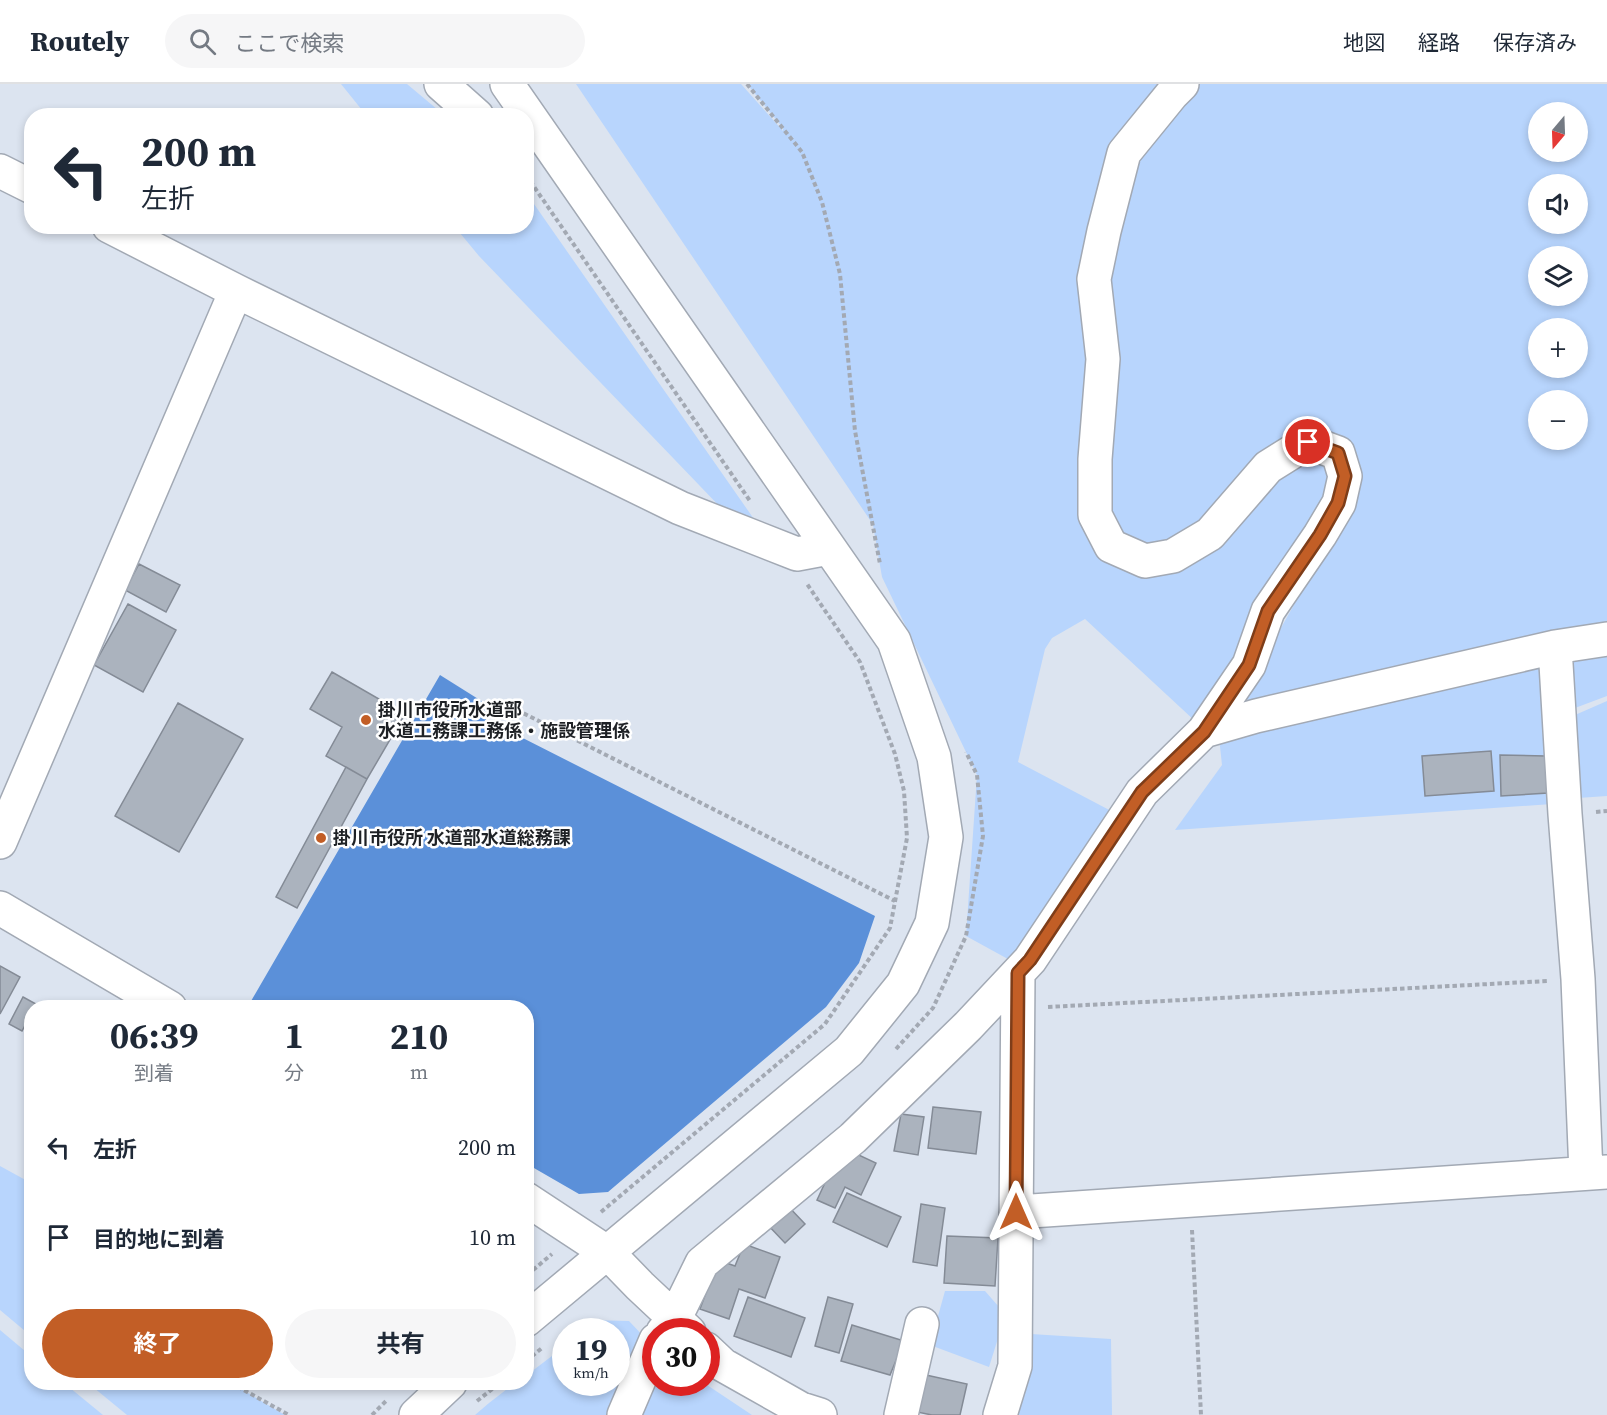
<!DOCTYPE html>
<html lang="ja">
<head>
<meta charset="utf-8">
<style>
	body { margin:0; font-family:"Source Serif 4","Noto Sans JP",serif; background:#f6f6f7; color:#1f2937; height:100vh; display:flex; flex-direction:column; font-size:22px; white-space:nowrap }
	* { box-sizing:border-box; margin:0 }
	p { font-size:20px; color:#747a83 }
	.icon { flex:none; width:33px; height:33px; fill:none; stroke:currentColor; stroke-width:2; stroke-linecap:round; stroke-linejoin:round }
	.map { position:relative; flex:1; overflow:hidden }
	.side { position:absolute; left:24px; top:916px; width:510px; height:390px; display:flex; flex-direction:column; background:#fff; border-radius:24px; box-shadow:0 3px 9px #0003 }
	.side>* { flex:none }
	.banner { position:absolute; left:24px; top:24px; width:510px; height:126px; border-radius:24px; box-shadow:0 3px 9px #0003; background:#fff; color:#1f2937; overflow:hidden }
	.needle { width:39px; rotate:199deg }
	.buttons { position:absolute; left:1528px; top:18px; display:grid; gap:12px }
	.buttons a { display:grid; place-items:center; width:60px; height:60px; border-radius:50%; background:#fff; box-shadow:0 3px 9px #0003; font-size:30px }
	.speed { position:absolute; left:552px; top:1234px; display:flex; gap:12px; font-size:30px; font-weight:700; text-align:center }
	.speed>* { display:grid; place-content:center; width:78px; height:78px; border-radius:50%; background:#fff; box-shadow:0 3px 9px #0003; line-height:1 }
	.speed small { font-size:15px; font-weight:400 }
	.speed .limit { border:9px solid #d22; background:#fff; color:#111 }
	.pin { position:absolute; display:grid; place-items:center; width:51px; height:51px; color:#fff; margin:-26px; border:3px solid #fff; border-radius:50%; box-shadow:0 2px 6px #0007 }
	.me { position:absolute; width:66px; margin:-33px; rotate:0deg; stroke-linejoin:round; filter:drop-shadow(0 0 4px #0008) }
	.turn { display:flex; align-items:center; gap:21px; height:126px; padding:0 18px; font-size:27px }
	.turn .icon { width:78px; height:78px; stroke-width:2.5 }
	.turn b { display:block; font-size:42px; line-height:51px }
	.eta { display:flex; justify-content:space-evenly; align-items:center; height:102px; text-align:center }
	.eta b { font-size:36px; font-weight:700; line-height:42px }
	.primary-button { display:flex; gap:12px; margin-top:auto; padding:12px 18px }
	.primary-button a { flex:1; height:69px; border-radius:36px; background:#c25e26; color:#fff; font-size:24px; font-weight:700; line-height:69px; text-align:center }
	.primary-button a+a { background:#f6f6f7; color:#1f2937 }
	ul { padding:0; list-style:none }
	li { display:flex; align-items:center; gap:18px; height:90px; padding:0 18px }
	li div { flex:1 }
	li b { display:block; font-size:22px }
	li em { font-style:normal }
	header { display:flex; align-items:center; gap:36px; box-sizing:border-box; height:84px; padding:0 30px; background:#fff; border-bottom:2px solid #e0e1e3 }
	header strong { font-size:28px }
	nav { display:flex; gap:33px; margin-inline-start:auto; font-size:21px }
	.search { width:420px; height:54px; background:#f6f6f7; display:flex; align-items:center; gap:15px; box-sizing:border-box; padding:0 21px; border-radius:33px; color:#747a83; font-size:22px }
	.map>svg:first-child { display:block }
	.green { fill:#b8d5fd; fill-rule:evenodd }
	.water { fill:#5b90d9 }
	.building { fill:#abb3be; stroke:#848b96; stroke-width:1.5 }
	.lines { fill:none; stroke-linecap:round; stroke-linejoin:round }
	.minor-casing { stroke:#a2a9b4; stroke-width:36 }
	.path { stroke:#a3a9b3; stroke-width:4; stroke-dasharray:4.5 3; stroke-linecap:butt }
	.minor { stroke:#fff; stroke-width:33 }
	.route-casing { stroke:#7e3d19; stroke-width:15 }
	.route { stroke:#c25e26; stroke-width:10 }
	.poi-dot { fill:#c25e26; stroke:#fff; stroke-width:2 }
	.labels { text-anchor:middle; stroke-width:5; stroke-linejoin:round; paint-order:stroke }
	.poi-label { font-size:18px; font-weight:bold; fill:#1e2125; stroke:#fff; text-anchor:start }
</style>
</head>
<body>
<header>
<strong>Routely</strong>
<div class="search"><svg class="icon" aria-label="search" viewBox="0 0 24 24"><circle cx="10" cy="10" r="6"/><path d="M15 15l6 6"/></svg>ここで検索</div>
<nav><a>地図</a><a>経路</a><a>保存済み</a></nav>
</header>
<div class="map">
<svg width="1607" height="1331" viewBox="0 0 1607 1331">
	<rect width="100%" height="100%" fill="#dce4f0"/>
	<path class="green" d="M341 0H407L444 31H366Z
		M576 0H741L783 47V44L747 0H1607V612L1559 630 1555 564 1254 622 1243 611 1299 512 1252 572 1195 637 1085 535 1052 554 1045 565 1018 678 1115 729 1017 880 966 852 977 691 882 493 872 435V439ZM1539 28H1578V68H1539ZM1539 100H1578V140H1539ZM1539 172H1578V212H1539ZM1539 244H1578V284H1539ZM1539 316H1578V356H1539Z
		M527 110 763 448 724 427 479 172 455 143 526 142Z
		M1549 568 1552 720 1175 746 1222 681 1219 653Z
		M1607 617V712L1578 714 1575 631Z
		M0 1082 31 1099V1252L0 1226Z
		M945 1207H985L999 1223 1000 1248 989 1283 930 1261Z
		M588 1236 629 1237 648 1257 611 1331H475L489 1319 515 1299H526L527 1291 565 1262 566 1299H616V1248H578Z
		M0 1246 31 1272 32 1299H64L103 1331H0Z
		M1031 1250 1111 1255 1112 1331H1008Z
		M88 1299H231L285 1331H127Z
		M656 1299H704L752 1331H629Z"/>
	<path class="water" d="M440 591 491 623 485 635 875 832 859 879 826 923 608 1108 579 1110 527 1080 526 924H247Z"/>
	<path class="building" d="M139 480 180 501 166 528 125 506Z
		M128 520 176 546 143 608 94 581Z
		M332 588 405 630 367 695 326 672 342 643 310 625Z
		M178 619 243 655 179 768 115 732Z
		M1491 667 1494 707 1425 712 1422 672Z
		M1500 671 1545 672 1548 709 1501 712Z
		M346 683 367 695 297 824 276 813Z
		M0 882 20 893 0 930Z
		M23 913 36 920 34 924H32V929L22 947 9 940Z
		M933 1023 981 1028 976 1070 928 1064Z
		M901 1030 924 1033 918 1071 894 1067Z
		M848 1066 876 1079 861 1111 845 1103 835 1124 817 1116 831 1086Z
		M847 1109 901 1133 887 1163 833 1138Z
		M786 1120 805 1140 785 1159 766 1139Z
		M921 1120 945 1124 937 1182 913 1178Z
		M947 1152 998 1154 995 1202 944 1199Z
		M744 1160 780 1173 765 1214 739 1205 729 1235 700 1225 718 1176 735 1182Z
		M748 1213 805 1234 791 1273 734 1252Z
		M828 1213 853 1220 839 1269 815 1262Z
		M852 1241 904 1257 890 1291 841 1277Z
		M926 1291 967 1300 960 1331H932L917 1328Z"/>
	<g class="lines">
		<defs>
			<path id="minor" d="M441 0 477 32
				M507 0 894 557 934 673 946 753 932 839 903 900 849 967 526 1236
				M1182 0 1172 10 1124 69 1104 147 1094 195 1103 275 1095 375V431L1111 462 1145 477 1173 472 1210 450 1268 383 1308 358 1338 369 1345 392 1339 419 1320 451 1268 527 1249 581 1204 647
				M0 87 32 103
				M109 142 236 207 680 424 797 470 829 464
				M1555 563 1565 730 1578 895 1586 1089
				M0 758 236 207
				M0 824 170 924
				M526 1115 608 1169 640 1202 689 1248
				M1016 1128 1607 1088
				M663 1248 675 1234 702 1179 853 1054 968 942 1030 876 1142 708 1204 647 1256 632 1555 563 1607 555
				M706 1265 723 1281 801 1325 820 1331
				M416 1331 450 1299
				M624 1331 656 1256
				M901 1331 922 1240
				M1000 1331 1015 1282 1018 889"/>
		</defs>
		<use href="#minor" class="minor-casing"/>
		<path class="path" d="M747 0 802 68 822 118 840 190 855 347 880 480
			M526 91 750 417
			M517 626 895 817
			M1596 728 1607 727
			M1048 923 1547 897
			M896 965 933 924 966 852 983 752 977 691 966 668
			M601 1128 825 940 890 844 907 754 904 707 895 670 860 578 807 500
			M1192 1146 1201 1331
			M533 1186 552 1170
			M526 1277 542 1264
			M231 1299 289 1331
			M477 1317 500 1299
			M372 1331 387 1316"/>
		<use href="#minor" class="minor"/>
	</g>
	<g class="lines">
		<defs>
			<path id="route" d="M1016 1128 1018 889 1030 876 1142 708 1204 648 1249 581 1268 527 1320 451 1338 419 1345 392 1338 369 1308 358"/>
		</defs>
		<use href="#route" class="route-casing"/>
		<use href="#route" class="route"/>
	</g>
	<g class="poi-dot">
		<circle cx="366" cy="636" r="6"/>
		<circle cx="321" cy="754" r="6"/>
	</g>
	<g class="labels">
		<g class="poi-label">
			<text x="378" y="632">掛川市役所水道部<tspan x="378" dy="21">水道工務課工務係・施設管理係</tspan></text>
			<text x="333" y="760">掛川市役所 水道部水道総務課</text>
		</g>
	</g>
</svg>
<div class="buttons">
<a><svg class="needle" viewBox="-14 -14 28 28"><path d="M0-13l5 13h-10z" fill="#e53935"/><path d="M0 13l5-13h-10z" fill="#747a83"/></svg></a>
<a><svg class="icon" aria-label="sound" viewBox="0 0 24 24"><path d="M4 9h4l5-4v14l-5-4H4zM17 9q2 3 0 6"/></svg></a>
<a><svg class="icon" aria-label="layers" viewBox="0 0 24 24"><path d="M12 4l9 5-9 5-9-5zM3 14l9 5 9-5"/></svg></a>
<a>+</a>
<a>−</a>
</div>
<div class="speed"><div>19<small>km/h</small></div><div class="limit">30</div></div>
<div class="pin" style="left:1308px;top:358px;background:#d93025"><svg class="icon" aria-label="arrive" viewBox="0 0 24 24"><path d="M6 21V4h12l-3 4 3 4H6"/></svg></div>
<svg class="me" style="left:1016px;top:1128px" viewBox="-20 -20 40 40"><path d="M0-17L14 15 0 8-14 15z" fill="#c25e26" stroke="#fff" stroke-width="4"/></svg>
<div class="banner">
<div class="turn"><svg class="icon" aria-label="left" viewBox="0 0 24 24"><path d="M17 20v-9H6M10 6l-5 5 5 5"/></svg><div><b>200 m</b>左折</div></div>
</div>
<section class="side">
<div class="eta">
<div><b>06:39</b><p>到着</p></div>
<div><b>1</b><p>分</p></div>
<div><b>210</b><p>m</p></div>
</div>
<ul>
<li><svg class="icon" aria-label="left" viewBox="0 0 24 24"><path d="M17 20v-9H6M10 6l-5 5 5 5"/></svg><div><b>左折</b></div><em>200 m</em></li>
<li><svg class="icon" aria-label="arrive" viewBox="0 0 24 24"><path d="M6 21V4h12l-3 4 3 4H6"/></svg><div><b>目的地に到着</b></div><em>10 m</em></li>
</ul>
<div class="primary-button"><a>終了</a><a>共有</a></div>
</section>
</div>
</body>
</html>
